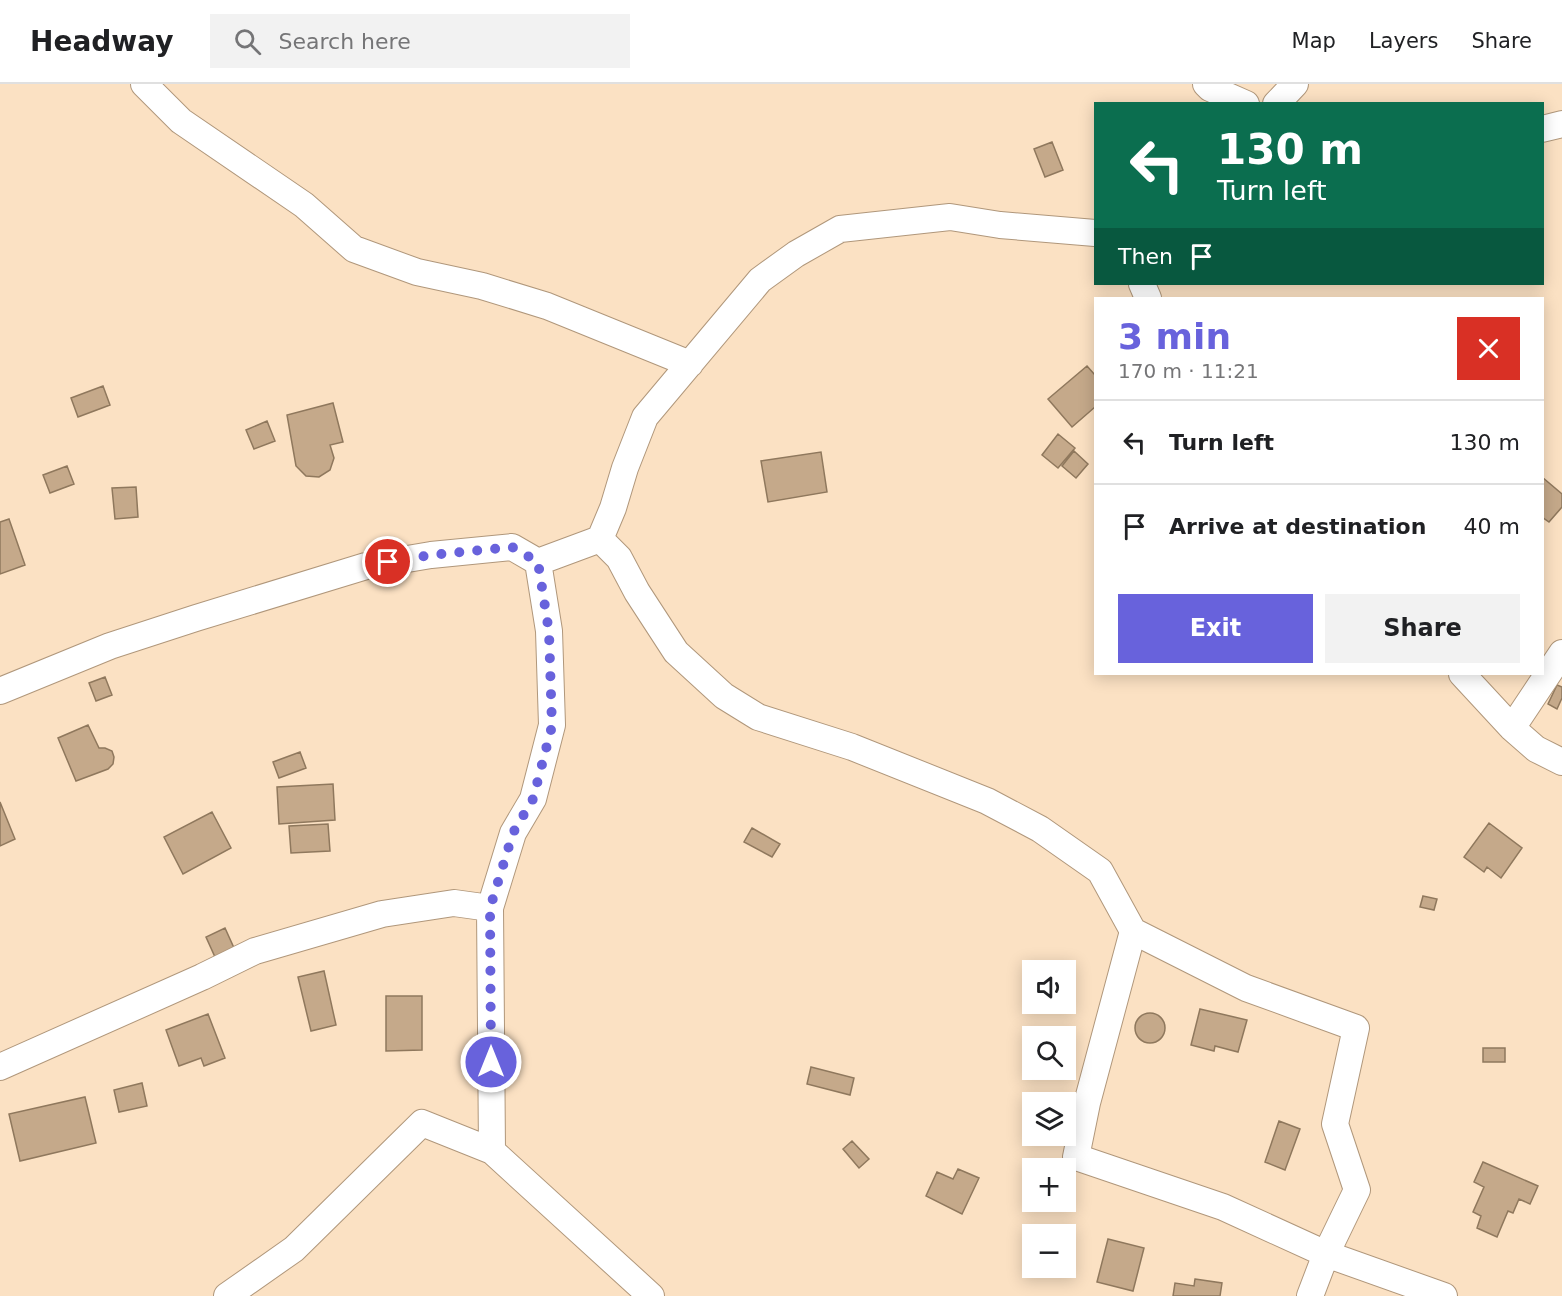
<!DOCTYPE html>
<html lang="en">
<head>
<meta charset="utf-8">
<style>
	body { margin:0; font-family:"DejaVu Sans",sans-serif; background:#f2f2f2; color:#202124; height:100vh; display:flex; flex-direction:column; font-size:22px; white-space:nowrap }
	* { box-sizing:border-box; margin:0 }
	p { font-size:20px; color:#757577 }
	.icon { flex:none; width:33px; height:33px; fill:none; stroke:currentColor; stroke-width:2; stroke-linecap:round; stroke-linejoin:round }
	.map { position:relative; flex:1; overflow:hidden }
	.details { position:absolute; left:1094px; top:213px; width:450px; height:378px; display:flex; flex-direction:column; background:#fff; border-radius:0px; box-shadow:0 3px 15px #0003 }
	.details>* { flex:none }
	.hud { position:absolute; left:1094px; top:18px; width:450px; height:183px; border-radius:0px; box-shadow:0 3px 15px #0003; background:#0b6e4f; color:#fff; overflow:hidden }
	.buttons { position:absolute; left:1022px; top:876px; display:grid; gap:12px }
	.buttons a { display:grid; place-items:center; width:54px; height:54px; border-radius:0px; background:#fff; box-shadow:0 3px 15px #0003; font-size:30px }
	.pin { position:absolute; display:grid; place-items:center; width:51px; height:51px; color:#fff; margin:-26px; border:3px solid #fff; border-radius:50%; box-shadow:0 2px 6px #0007 }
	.me { position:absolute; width:66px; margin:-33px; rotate:0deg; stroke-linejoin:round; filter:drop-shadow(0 0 4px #0008) }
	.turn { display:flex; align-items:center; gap:21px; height:126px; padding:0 24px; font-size:27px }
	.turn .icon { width:78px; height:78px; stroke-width:2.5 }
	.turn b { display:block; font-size:42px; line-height:51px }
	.then { display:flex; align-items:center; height:57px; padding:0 24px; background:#0003; gap:12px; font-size:22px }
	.round { display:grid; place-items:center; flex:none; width:63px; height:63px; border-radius:0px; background:#f2f2f2 }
	.summary { display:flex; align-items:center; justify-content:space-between; height:102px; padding:0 24px }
	h1 { font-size:36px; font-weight:600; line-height:45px; color:#6862dc }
	.button { display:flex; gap:12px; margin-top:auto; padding:12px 24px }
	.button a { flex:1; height:69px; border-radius:0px; background:#6862dc; color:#fff; font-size:24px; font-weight:600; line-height:69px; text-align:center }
	.button a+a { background:#f2f2f2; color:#202124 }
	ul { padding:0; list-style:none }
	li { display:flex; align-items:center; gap:18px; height:84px; padding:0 24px; border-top:2px solid #e0e0e0 }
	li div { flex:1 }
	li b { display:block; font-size:22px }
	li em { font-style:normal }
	header { display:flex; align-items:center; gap:36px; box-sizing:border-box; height:84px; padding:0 30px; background:#fff; border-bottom:2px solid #e0e0e0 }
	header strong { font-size:28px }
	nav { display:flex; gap:33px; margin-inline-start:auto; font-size:21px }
	.search { width:420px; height:54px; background:#f2f2f2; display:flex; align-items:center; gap:15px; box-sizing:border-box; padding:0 21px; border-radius:0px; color:#757577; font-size:22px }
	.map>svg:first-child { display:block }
	.building { fill:#c5a98a; stroke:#8f785d; stroke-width:1.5 }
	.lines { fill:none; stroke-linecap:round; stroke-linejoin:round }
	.minor-casing { stroke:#b0977b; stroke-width:28 }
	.minor { stroke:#fff; stroke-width:26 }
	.route { stroke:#6862dc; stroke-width:10; stroke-dasharray:0 18 }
</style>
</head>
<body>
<header>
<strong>Headway</strong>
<div class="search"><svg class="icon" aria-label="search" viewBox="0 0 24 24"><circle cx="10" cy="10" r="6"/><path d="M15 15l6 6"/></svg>Search here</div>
<nav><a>Map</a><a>Layers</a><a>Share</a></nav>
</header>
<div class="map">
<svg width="1562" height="1212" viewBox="0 0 1562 1212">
	<rect width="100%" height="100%" fill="#fbe1c3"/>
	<path class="building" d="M1052 58 1063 86 1045 93 1034 65Z
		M1087 282 1095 291V323L1072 343 1048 315Z
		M103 302 110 321 78 333 71 314Z
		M333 319 343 358 330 361 334 374 330 386 319 393 306 392 296 382 287 331Z
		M267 337 275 357 254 365 246 346Z
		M1058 350 1075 364 1058 384 1042 371Z
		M1074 367 1088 380 1076 394 1062 382Z
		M821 368 827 408 768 418 761 377Z
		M67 382 74 400 50 409 43 391Z
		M1542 393 1562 410V423L1549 438 1542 433Z
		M136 403 138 433 115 435 112 404Z
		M9 435 25 481 0 490V438Z
		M105 593 112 611 96 617 89 599Z
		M1557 601 1562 603V614L1557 625 1548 620Z
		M88 641 99 664H105L112 667 114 673 113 680 108 685 76 697 58 654Z
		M300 668 306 684 279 694 273 678Z
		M333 700 335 736 279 740 277 703Z
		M0 718 15 755 0 762Z
		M212 728 231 764 183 790 164 753Z
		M1489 739 1522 764 1501 794 1487 783 1484 788 1464 773Z
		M328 740 330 767 291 769 289 742Z
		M752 744 780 760 772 773 744 758Z
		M1423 812 1437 815 1434 826 1420 823Z
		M225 844 234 864 215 873 206 853Z
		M324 887 336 941 311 947 298 893Z
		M386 912H422V966L386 967Z
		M1200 925 1247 936 1238 968 1215 962 1214 967 1191 961Z
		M1135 944a15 15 0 1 1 30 0a15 15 0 1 1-30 0Z
		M208 930 225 974 204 982 201 974 179 982 166 946Z
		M1483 964H1505V978H1483Z
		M811 983 854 994 850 1011 807 1000Z
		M142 999 147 1022 119 1028 114 1006Z
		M85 1013 96 1059 20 1077 9 1030Z
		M1279 1037 1300 1045 1285 1086 1265 1078Z
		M852 1057 869 1075 859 1084 843 1065Z
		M1483 1078 1538 1102 1530 1120 1519 1115 1513 1129 1508 1127 1497 1153 1477 1144 1481 1132 1473 1128 1484 1103 1474 1098Z
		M958 1085 979 1094 962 1130 926 1112 937 1088 953 1095Z
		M1108 1155 1144 1164 1133 1207 1097 1198Z
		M1195 1195 1222 1199 1220 1212H1173L1175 1199 1194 1202Z"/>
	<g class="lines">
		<defs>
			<path id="minor" d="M144 0 181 37 304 121 354 165 417 188 482 202 547 222 690 280
				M1206 0 1210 4 1246 20
				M1276 20 1295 0
				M1542 45 1562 40
				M1142 200 1148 214
				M600 455 619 474 637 508 676 568 724 612 758 633 852 663 987 717 1040 745 1100 787 1133 847 1246 904 1356 944 1335 1040 1357 1106 1326 1170 1310 1212
				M538 478 600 455 613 424 625 384 645 333 760 196 796 170 840 145 950 133 1000 141 1095 149
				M1462 590 1512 644 1536 665 1562 678
				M0 607 110 562 196 534 366 482 431 471 512 463 538 478
				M1512 644 1562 569
				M490 824 492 1067
				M1133 847 1087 1019 1076 1073 1223 1123 1326 1170 1444 1212
				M0 983 202 893 255 867 382 830 454 819 490 824 513 749 533 715 552 641 549 547 538 478
				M227 1212 294 1165 422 1039 492 1067 651 1212"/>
		</defs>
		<use href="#minor" class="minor-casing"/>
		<use href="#minor" class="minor"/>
	</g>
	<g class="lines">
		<path class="route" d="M388 478 431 471 512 463 538 478 549 548 552 642 533 715 513 749 490 824 491 978"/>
	</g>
</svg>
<div class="buttons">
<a><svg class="icon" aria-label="sound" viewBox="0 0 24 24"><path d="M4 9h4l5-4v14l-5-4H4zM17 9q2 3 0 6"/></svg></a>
<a><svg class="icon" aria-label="search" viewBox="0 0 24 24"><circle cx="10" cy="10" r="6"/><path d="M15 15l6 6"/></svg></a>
<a><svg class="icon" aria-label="layers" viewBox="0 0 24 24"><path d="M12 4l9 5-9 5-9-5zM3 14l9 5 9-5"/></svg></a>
<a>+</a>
<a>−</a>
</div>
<div class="pin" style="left:388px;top:478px;background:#d93025"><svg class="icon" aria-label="arrive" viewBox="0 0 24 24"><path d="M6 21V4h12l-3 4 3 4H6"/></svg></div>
<svg class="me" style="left:491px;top:978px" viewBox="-20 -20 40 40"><circle r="17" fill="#6862dc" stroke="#fff" stroke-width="3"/><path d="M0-11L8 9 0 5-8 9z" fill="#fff"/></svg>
<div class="hud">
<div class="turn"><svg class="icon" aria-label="left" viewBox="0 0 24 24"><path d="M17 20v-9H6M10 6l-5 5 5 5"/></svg><div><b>130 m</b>Turn left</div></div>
<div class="then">Then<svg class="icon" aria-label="arrive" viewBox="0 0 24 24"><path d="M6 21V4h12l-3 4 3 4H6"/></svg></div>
</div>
<section class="details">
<div class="summary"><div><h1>3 min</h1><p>170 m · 11:21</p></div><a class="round" style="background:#d93025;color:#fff"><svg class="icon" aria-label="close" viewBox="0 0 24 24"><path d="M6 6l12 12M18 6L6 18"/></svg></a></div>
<ul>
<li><svg class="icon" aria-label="left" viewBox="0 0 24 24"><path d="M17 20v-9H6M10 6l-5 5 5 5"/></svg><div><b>Turn left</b></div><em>130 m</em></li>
<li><svg class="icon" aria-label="arrive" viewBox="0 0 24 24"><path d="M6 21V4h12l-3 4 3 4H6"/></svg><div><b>Arrive at destination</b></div><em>40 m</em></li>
</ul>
<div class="button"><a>Exit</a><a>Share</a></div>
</section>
</div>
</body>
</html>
